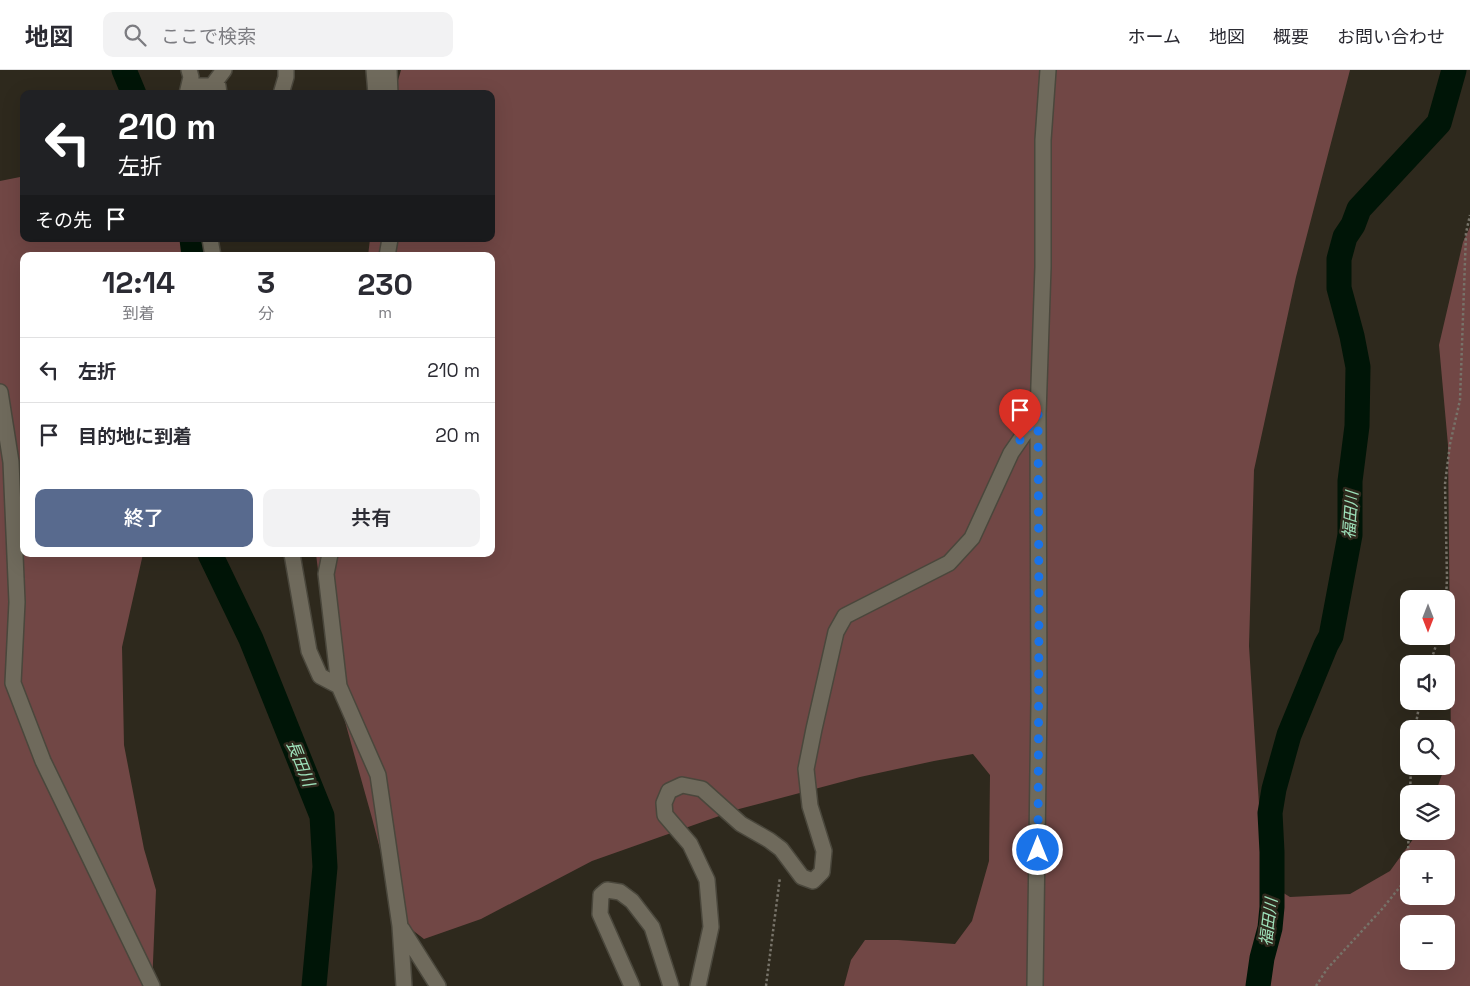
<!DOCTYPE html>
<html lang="ja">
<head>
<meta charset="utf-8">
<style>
	body { margin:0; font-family:"Space Grotesk","Noto Sans JP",sans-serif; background:#f2f2f3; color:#2b2b33; height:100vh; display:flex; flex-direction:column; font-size:19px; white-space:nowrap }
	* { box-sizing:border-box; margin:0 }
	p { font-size:16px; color:#7c7c81 }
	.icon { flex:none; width:28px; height:28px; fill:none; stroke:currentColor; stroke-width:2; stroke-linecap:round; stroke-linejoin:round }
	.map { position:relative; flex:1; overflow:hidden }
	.side { position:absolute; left:20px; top:182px; width:475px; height:305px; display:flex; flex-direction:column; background:#fff; border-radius:10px; box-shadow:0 5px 20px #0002 }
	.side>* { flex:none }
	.guide { position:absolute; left:20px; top:20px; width:475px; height:152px; border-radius:10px; box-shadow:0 5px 20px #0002; background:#202124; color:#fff; overflow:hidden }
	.needle { width:32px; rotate:180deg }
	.controls { position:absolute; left:1400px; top:520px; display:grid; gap:10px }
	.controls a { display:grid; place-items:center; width:55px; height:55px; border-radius:10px; background:#fff; box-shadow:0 5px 20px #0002; font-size:25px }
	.pin { position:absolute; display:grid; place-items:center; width:42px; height:42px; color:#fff; margin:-51px -21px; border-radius:50% 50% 50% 0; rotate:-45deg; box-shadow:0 0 5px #0007 }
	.pin .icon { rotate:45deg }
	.me { position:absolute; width:55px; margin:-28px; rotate:0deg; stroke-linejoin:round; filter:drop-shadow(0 0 4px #0008) }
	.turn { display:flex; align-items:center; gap:18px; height:105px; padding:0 15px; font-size:22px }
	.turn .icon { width:65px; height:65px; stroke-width:2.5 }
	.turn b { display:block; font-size:35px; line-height:42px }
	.then { display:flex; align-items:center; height:48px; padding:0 15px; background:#0003; gap:10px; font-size:19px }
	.eta { display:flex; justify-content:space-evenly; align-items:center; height:85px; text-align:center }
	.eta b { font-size:30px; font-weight:600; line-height:35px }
	.action { display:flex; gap:10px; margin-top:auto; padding:10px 15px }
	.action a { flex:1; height:58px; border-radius:10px; background:#586a8e; color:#fff; font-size:20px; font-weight:600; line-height:58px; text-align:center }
	.action a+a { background:#f2f2f3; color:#2b2b33 }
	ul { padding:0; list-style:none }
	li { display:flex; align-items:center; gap:15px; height:65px; padding:0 15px; border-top:1px solid #e1e1e2 }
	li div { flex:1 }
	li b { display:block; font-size:19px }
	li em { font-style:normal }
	header { display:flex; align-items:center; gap:30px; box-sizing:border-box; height:70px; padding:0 25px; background:#fff; border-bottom:1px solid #e1e1e2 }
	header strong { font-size:24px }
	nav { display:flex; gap:28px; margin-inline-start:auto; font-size:18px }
	.search { width:350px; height:45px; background:#f2f2f3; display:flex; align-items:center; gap:12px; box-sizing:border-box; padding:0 18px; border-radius:10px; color:#7c7c81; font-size:19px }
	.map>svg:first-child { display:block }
	.forest { fill:#714745; fill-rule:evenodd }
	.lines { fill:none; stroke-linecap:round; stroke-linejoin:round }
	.river { stroke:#001507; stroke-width:25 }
	.street-casing { stroke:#4a473c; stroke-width:18 }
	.path { stroke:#777369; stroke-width:2.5; stroke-dasharray:2.5 2.5; stroke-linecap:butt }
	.street { stroke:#6f6a5c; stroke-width:15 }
	.route { stroke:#1a73e8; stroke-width:9; stroke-dasharray:0 16.2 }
	.labels { text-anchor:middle; stroke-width:5; stroke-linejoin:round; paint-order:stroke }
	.water-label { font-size:16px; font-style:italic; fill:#9fe3bc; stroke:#2e291d }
</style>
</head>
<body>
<header>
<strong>地図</strong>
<div class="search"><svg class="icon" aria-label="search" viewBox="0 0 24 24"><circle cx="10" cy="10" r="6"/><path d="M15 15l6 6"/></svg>ここで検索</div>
<nav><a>ホーム</a><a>地図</a><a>概要</a><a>お問い合わせ</a></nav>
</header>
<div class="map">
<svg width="1470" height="916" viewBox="0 0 1470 916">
	<rect width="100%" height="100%" fill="#2e291d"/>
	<path class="forest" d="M401 0H1350L1296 207 1254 400 1249 576 1260 750 1267 813 1290 827 1350 824 1390 801 1419 761H1446V724H1435L1445 696H1446L1451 678 1448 375 1439 275 1463 172 1470 157V916H844L851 890 865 870H898L955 874 972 851 989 791 990 705 973 684 934 691 860 707 739 739 592 791 481 849 424 869 398 849 372 748 330 598 316 484H491V186H368L370 169H491V24H394ZM1409 789H1446V826H1409ZM1409 854H1446V891H1409Z
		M20 107H24V169H188L195 186H24V484H143L122 577 124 675 144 779 156 820 152 916H0V111Z"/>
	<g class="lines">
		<path class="river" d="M124 0 134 24
			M192 169 194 186
			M210 484 251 569 322 746 325 797 314 916
			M1258 916 1262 888 1270 858 1272 837V782L1270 743 1274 719 1289 665 1326 575 1331 566 1350 465V411L1357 356 1358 297 1352 266 1339 218V189L1345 167 1353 155 1359 139 1439 53 1454 0"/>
		<defs>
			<path id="street" d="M374 0 376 24
				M389 0 390 24
				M189 16H218L219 24
				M212 16 224 0
				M187 24 191 7 189 0
				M281 24 286 7V0
				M210 169 213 186
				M387 186 390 169
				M0 322 11 392 17 532 13 613 43 691 152 916
				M292 484 309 581 320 606 339 616
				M330 484 326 504 339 616 378 705 400 856 404 916
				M402 859 438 916
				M632 916 600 844 601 825 607 820 620 822 632 831 652 857 671 916
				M698 916 711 857 707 810 690 774 665 745 664 733 669 721 682 715 702 719 741 754 769 770 781 779 802 807 813 811 822 802 824 781 810 736 806 699 814 659 836 562 845 546 949 493 972 468 1011 383 1038 344
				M1035 916 1039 631 1038 344 1043 197V70L1048 0"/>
		</defs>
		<use href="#street" class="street-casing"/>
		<path class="path" d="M1446 529 1447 508 1445 414 1450 374 1460 330 1466 163 1470 145
			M1430 594 1439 566
			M1415 659 1420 631
			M1410 724 1411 696
			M766 916 780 807
			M1316 916 1327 899 1383 838 1403 813 1408 784 1409 750"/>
		<use href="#street" class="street"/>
	</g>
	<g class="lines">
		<path class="route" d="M1020 370 1038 344 1039 538 1038 780"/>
	</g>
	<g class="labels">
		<g class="water-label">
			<text transform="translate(1350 445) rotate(-86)" y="6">福田川</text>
			<text transform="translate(301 693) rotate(68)" y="6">長田川</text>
			<text transform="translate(1268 852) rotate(-83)" y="6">福田川</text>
		</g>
	</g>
</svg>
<div class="controls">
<a><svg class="needle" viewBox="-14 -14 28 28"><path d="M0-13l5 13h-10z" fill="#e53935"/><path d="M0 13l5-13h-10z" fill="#7c7c81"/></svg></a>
<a><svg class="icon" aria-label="sound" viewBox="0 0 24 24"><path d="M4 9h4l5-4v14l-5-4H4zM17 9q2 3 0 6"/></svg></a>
<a><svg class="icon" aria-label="search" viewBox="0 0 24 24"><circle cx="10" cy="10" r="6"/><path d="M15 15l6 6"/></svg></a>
<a><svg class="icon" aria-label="layers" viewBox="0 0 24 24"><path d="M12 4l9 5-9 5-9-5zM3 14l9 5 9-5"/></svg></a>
<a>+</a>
<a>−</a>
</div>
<div class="pin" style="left:1020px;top:370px;background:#d93025"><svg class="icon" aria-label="arrive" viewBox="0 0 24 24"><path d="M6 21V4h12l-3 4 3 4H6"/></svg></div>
<svg class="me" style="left:1038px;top:780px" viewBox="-20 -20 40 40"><circle r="17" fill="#1a73e8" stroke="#fff" stroke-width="3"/><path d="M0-11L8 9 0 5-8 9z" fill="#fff"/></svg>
<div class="guide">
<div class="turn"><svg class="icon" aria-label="left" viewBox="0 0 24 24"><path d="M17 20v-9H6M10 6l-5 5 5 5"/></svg><div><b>210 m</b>左折</div></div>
<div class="then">その先<svg class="icon" aria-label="arrive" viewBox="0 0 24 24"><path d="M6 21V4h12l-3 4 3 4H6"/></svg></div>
</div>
<section class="side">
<div class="eta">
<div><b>12:14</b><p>到着</p></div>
<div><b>3</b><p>分</p></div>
<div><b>230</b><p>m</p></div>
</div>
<ul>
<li><svg class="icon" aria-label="left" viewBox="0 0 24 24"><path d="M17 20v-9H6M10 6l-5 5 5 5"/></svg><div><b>左折</b></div><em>210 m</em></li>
<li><svg class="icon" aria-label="arrive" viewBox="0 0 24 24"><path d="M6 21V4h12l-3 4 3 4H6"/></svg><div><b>目的地に到着</b></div><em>20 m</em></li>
</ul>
<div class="action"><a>終了</a><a>共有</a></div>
</section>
</div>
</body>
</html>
